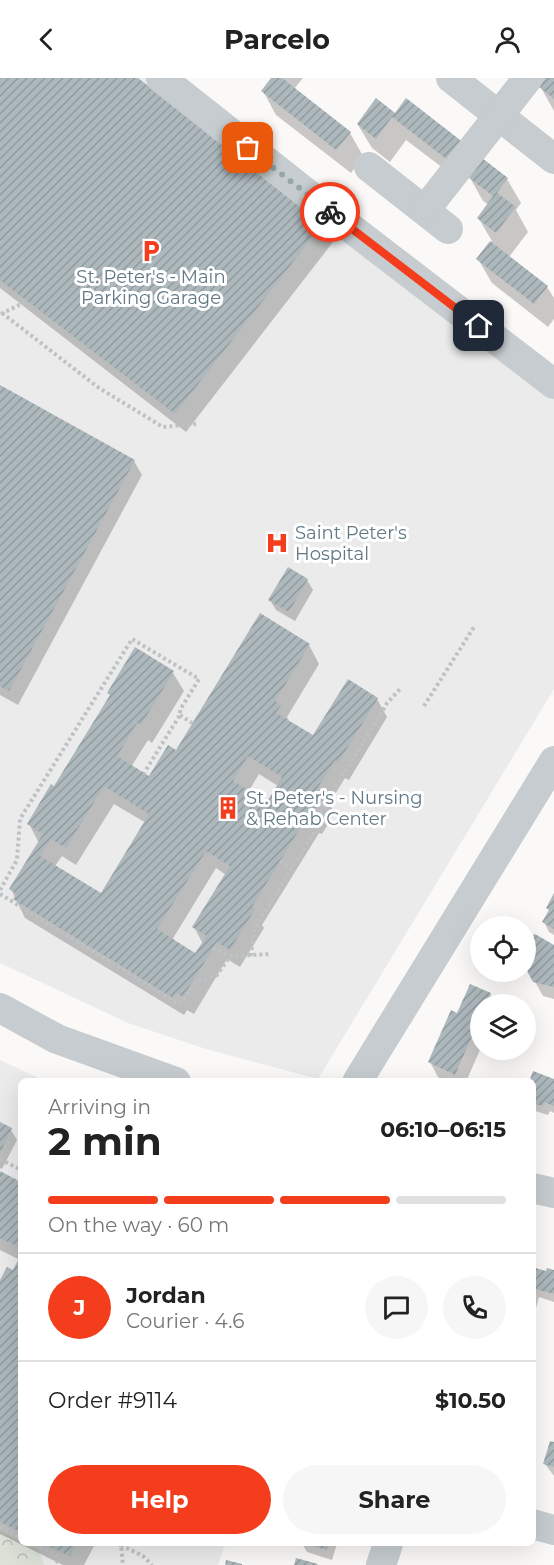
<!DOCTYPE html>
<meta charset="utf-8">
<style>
:root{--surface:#fff;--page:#f6f6f6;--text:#222;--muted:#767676;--line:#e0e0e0;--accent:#f43d1c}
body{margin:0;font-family:Montserrat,sans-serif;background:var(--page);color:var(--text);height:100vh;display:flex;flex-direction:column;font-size:22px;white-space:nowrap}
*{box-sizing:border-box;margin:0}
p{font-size:20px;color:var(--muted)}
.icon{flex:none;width:33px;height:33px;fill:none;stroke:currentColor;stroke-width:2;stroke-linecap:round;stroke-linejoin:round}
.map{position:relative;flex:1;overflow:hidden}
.sheet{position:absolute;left:18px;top:1000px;width:518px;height:468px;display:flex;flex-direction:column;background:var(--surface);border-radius:9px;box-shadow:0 6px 24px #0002}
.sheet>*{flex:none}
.tools{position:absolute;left:470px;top:838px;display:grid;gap:12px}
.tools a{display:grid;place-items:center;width:66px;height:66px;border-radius:50%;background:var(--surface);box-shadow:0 6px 24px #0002;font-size:30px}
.pin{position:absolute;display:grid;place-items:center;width:51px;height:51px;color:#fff;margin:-26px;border-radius:12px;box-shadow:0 3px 9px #0006}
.courier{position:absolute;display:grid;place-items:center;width:60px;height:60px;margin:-30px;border:4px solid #f43d1c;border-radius:50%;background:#fff;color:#222;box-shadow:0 2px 8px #0007}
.headline em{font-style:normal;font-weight:700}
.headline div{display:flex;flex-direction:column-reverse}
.headline{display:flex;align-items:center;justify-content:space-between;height:102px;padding:0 30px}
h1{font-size:39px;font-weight:700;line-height:45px}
.bar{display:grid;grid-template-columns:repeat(4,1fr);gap:9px 6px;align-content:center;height:72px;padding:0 30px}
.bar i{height:8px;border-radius:4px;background:var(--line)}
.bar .active{background:var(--accent)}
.bar p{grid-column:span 4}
.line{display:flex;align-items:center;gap:15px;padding:0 30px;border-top:2px solid var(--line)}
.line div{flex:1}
.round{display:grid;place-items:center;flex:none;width:63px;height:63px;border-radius:32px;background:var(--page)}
.button{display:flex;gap:12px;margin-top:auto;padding:12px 30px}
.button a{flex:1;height:69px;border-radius:36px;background:var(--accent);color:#fff;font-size:24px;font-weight:700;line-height:69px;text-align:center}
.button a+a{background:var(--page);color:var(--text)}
header{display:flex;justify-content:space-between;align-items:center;height:78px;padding:0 30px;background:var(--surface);font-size:27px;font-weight:700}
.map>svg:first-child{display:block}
.built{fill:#eaebea}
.park{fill:url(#park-crowns)}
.shadow{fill:#0003;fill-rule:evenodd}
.building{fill:url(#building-hatch);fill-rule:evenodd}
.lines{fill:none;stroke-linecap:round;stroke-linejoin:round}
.path{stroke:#bec2c4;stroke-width:4;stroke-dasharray:3 3;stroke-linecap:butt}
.minor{stroke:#c6cccf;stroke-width:30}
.done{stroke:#97a5ad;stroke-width:6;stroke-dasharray:0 10.8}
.route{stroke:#f43d1c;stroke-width:8}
.labels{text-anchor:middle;stroke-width:6;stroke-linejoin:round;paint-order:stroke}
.poi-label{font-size:18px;fill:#617885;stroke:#fff;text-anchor:start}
</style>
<header><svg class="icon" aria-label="back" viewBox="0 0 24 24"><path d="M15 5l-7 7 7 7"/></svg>Parcelo<svg class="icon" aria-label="person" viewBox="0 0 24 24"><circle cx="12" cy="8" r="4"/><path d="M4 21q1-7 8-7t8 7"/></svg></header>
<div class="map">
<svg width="554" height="1487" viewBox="0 0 554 1487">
<defs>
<pattern id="park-crowns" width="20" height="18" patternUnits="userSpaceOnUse" patternTransform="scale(1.5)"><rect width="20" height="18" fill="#dce2d8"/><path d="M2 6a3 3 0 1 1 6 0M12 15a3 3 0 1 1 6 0" fill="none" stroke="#b6bcb5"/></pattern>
<pattern id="building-hatch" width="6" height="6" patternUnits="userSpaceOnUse" patternTransform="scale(1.5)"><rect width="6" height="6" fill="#adb8bd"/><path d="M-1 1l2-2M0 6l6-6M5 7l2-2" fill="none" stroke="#909a9f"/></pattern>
</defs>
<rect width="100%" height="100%" fill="#faf9f7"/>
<g class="built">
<polygon points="0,0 150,0 554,320 554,611 318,1001 206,971 128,945 0,885"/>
<polygon points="0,982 45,1003 21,1004 21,1466 225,1466 218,1487 0,1487"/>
</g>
<polygon class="park" points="0,1453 21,1463 21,1466 25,1466 39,1472 44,1487 0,1487"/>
<g class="shadow">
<polygon points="0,0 136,0 323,145 333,164 186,354 0,210"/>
<polygon points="273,0 303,0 294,11 350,55 363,78 351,95 276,37 263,13"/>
<polygon points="512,0 554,0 554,33 540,8"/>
<polygon points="395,37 482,82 507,101 521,125 516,132 528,154 509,179 547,209 554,220 554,241 548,249 492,205 478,181 492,163 479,141 489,127 483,123 469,98 464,106 406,62 390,84 372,70 358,47"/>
<polygon points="0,309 134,383 142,397 18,627 0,617"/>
<polygon points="288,491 307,502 313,512 295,543 276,532 270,522"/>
<path d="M309 567 319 586 287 639 290 645 314 660 377 621 387 639 349 702 345 700 329 726 335 735 322 756 319 755 290 802 262 847 264 850 240 889 227 881 194 936 187 932 184 937 25 840 11 811 39 765 29 746 55 710 111 618 136 571 173 595 184 613 152 665 148 662 131 689 149 700 176 674ZM259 696 278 708 268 726 248 714ZM114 726 146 745 101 817 55 788 62 778 76 787ZM216 790 226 797 194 849 203 866 196 877 172 862Z"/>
<polygon points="554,818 554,857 549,854 544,844 550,833 548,830"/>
<polygon points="525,863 554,869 554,921 543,918 525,886"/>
<polygon points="490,916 496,927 480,927 480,972 466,1004 448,1004 438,999 430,984 457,937"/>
<polygon points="554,1002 554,1035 550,1033 548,1037 532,1032 532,1004"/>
<polygon points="0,1046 11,1052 17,1062 2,1091 0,1090"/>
<polygon points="0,1095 21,1105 21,1466 95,1466 84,1487 63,1487 0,1456 0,1205 14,1194 20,1182 0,1172"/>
<polygon points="532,1191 547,1195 554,1193 554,1224 539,1219 536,1230 532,1229"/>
<polygon points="554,1366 554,1398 545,1386"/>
<polygon points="302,1466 337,1466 332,1482 307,1474"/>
</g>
<g class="building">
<polygon points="0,0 138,0 324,144 175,336 0,202"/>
<polygon points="271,0 282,0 351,54 336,72 261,13"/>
<polygon points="546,0 554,0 554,21 539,9"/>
<polygon points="376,20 395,35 406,20 464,65 449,83 392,39 376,61 357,46"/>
<polygon points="482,80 508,100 497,115 516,129 496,155 477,140 493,118 468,99"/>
<polygon points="490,163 548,208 534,226 476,181"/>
<polygon points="0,307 135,382 9,613 0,608"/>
<polygon points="288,489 308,501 289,534 268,522"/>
<path d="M260 535 310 566 275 623 281 627 276 635 313 657 348 601 378 620 338 685 335 682 317 711 325 716 311 739 308 737 252 829 255 831 230 872 217 864 183 919 176 915 173 920 13 821 17 816 9 811 43 756 27 746 51 706 54 708 110 617 107 615 135 569 174 593 141 647 137 645 117 678 149 698 168 667 176 672ZM248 678 282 699 267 724 233 703ZM104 708 149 736 101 815 40 778 51 761 66 770ZM206 773 230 788 192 849 207 858 195 875 157 851Z"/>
<polygon points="554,815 554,851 542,844 549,832 546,830"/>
<polygon points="535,856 554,867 554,909 533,904 525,889 525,862"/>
<polygon points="470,906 491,915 486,927 480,927 480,940 455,997 428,984 451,932 457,935"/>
<polygon points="533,993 554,1001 554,1028 544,1024 542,1028 532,1025 532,1004 529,1004"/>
<polygon points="0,1044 12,1050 0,1075"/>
<polygon points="0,1093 21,1104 21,1170 0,1160"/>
<polygon points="21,1176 21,1454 0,1444 0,1202 7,1189 13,1192"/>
<polygon points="532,1189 546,1193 547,1190 554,1192 554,1216 532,1210"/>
<polygon points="550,1363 554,1364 554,1389 543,1386"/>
<polygon points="44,1466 76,1466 70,1478"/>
<polygon points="305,1466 329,1466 327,1472"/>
<polygon points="296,1480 318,1486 317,1487 294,1487"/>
<polygon points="226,1482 242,1486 242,1487 225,1487"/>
</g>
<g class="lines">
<g class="path">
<polyline points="2,235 99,310 163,349 196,346"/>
<polyline points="1,236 27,223"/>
<polyline points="424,628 474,549"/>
<polyline points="180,637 192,645"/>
<polyline points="280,783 292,790"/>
<polyline points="0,812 17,782 20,741 132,561 199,601 180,632 180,637 144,695"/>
<polyline points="0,816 177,925 182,924 196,904 217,897 230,878 271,876"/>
<polyline points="213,870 230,878"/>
<polyline points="251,878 254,851 317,750 320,735 387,625 400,611"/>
<polyline points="0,1081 21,1092"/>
<polyline points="0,1449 21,1459"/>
<polyline points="34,1466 56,1477 58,1487"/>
<polyline points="118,1466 121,1467 123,1487"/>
<polyline points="121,1467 143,1478 152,1487"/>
</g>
<g class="minor">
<polyline points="161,0 348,148 554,306"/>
<polyline points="451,0 554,81"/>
<polyline points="369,89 448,151"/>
<polyline points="425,132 528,0"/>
<polyline points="0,930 57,961 176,1004"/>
<polyline points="357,1004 554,683"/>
<polyline points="532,1110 554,1115"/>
<polyline points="532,1446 554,1452"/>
<polyline points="381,1487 388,1466"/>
</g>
</g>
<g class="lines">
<polyline class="done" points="248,70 330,134"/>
<polyline class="route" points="330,134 479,248"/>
</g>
<defs>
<g id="parking-bare" transform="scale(1.8)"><path d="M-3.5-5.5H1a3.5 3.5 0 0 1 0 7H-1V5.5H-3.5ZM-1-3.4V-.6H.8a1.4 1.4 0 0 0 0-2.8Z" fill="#f43d1c" stroke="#fff" stroke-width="2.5" paint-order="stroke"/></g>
<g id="hospital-bare" transform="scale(1.8)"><path d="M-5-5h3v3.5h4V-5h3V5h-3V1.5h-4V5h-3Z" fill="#f43d1c" stroke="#fff" stroke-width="2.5" paint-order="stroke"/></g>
<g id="building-bare" transform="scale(1.8)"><path d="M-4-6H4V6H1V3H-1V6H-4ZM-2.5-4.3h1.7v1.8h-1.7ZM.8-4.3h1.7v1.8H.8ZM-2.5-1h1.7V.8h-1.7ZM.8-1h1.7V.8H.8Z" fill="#f43d1c" stroke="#fff" stroke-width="2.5" paint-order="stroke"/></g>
</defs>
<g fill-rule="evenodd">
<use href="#parking-bare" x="151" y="173"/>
<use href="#hospital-bare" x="277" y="465"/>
<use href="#building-bare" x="228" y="730"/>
</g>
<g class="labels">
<g class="poi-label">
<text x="151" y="205" text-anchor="middle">St. Peter's - Main<tspan x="151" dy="21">Parking Garage</tspan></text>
<text x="295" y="461">Saint Peter's<tspan x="295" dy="21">Hospital</tspan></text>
<text x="246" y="726">St. Peter's - Nursing<tspan x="246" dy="21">&amp; Rehab Center</tspan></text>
</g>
</g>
</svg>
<div class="tools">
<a><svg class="icon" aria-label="locate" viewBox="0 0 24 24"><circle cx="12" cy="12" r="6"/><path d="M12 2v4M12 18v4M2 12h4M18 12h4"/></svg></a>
<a><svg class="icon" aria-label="layers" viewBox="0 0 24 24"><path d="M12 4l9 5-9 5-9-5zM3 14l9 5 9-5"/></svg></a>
</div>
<div class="pin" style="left:248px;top:70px;background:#ea580c"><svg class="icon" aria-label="bag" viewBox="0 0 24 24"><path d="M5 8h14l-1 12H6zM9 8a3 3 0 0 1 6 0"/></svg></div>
<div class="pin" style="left:479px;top:248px;background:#1f2937"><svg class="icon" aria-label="home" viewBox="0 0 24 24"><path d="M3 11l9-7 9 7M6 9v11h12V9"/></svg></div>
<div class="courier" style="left:330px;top:134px"><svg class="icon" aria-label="bike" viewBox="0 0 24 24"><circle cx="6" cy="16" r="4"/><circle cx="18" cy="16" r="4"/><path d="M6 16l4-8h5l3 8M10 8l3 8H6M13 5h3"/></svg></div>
<section class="sheet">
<div class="headline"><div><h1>2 min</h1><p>Arriving in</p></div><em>06:10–06:15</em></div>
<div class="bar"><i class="active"></i><i class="active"></i><i class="active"></i><i></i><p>On the way · 60 m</p></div>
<div class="line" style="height:108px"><b class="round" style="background:var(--accent);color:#fff">J</b><div><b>Jordan</b><p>Courier · 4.6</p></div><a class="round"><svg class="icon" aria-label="chat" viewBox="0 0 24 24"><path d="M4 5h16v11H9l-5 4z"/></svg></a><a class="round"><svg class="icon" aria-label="phone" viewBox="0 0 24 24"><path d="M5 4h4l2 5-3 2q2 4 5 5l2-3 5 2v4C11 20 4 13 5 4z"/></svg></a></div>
<div class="line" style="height:78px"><div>Order #9114</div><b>$10.50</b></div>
<div class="button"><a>Help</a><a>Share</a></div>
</section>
</div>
